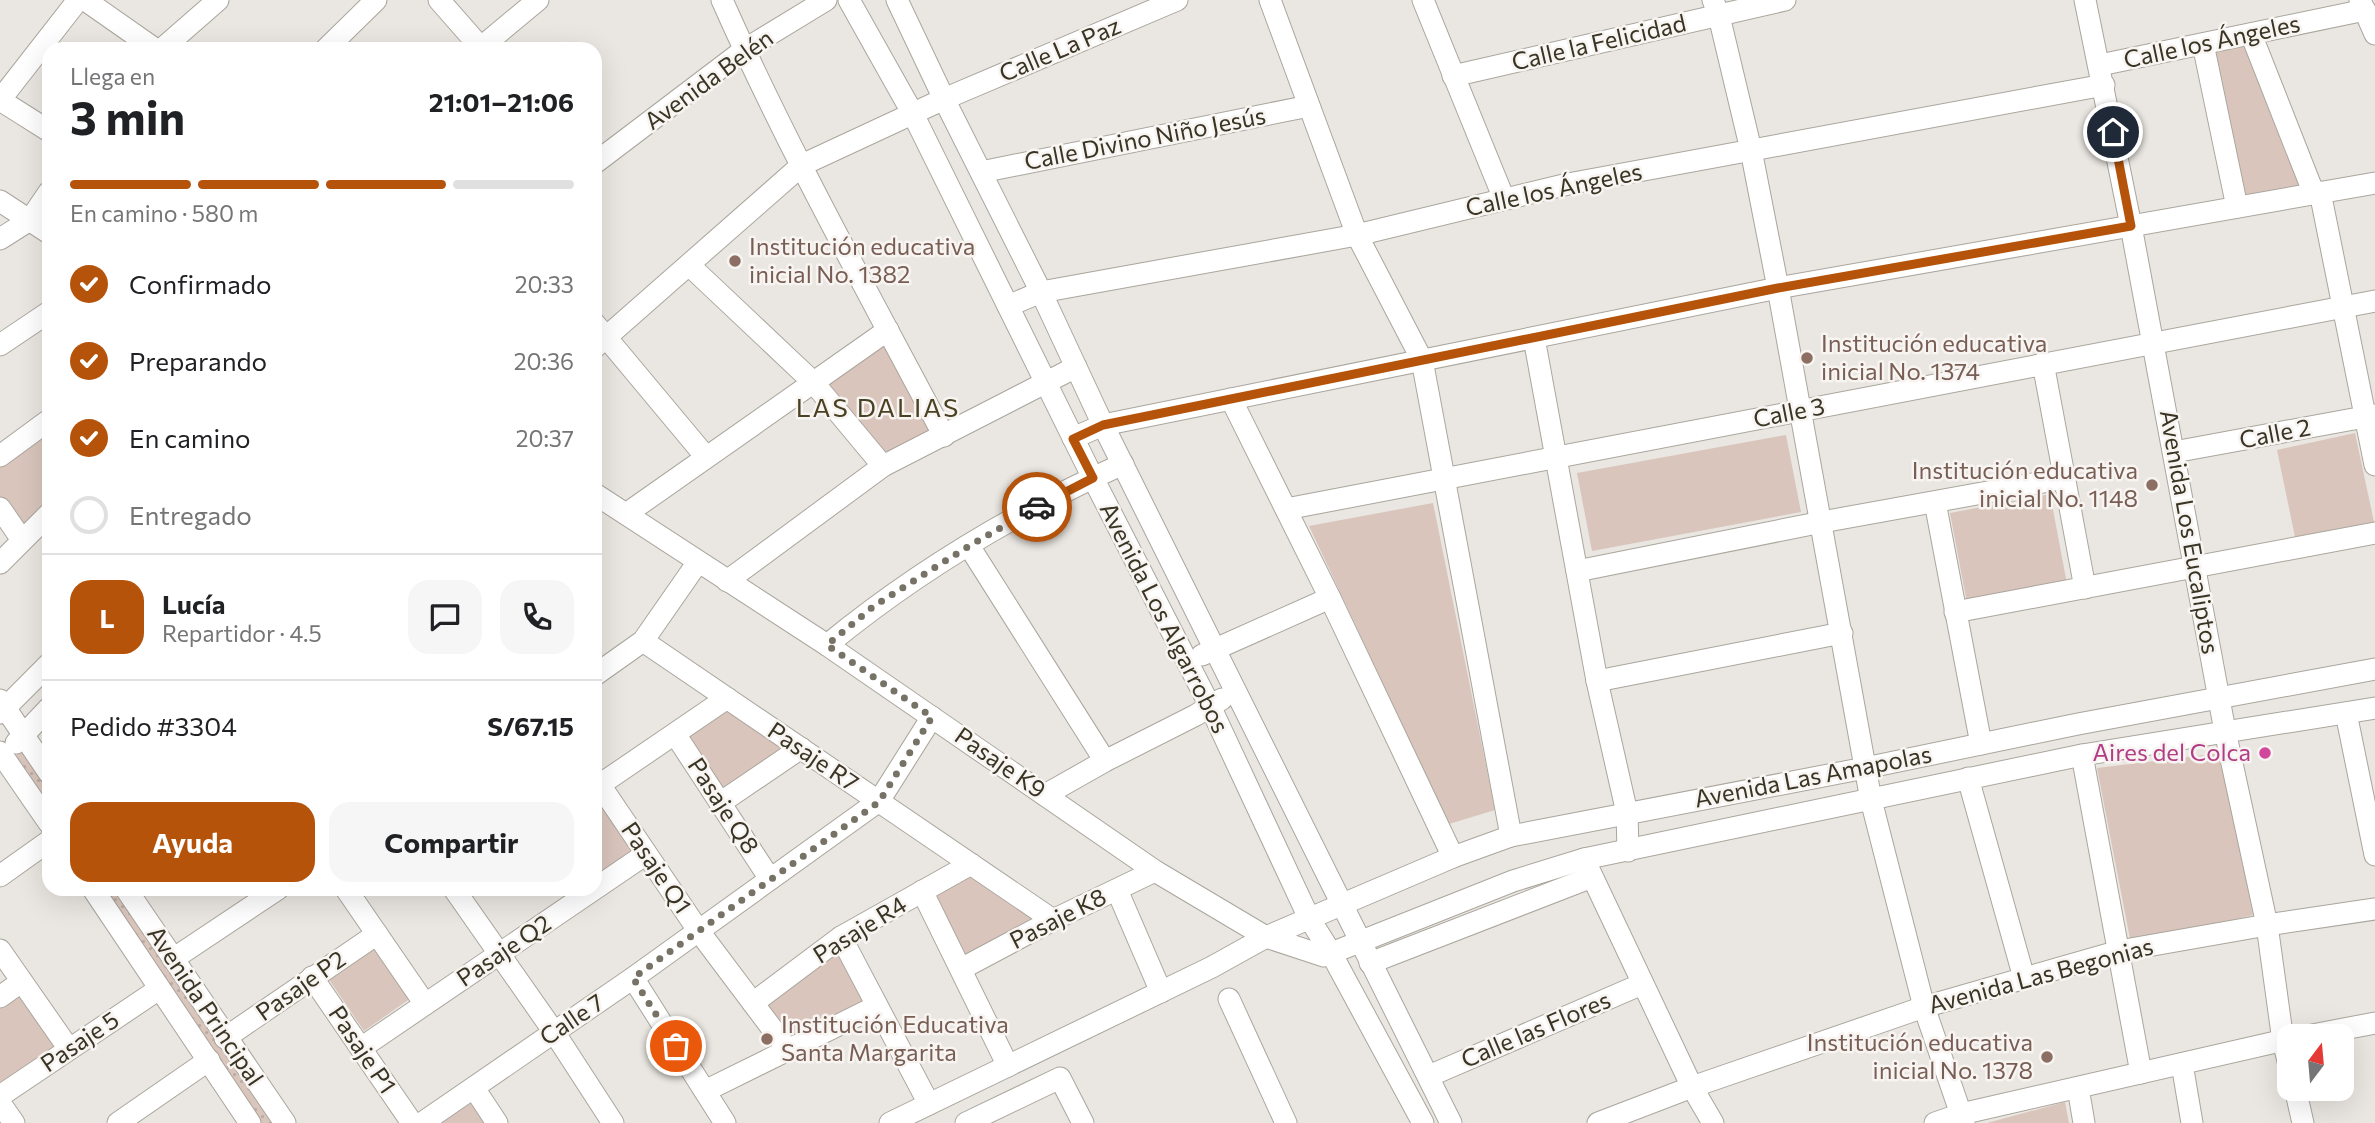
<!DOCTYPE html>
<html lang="es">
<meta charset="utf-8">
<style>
:root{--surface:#fff;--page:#f6f6f6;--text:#202124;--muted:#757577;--line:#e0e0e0;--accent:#b45309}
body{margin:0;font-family:Commissioner,sans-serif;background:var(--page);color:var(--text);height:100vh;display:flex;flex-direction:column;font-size:26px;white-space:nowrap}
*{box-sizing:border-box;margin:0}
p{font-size:23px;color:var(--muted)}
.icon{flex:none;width:38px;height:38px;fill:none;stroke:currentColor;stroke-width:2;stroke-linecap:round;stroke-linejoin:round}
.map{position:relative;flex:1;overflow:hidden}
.drawer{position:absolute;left:42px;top:42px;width:560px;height:854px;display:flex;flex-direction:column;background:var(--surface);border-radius:21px;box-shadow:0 7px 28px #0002}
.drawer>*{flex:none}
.needle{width:46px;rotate:16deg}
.buttons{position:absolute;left:2277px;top:1024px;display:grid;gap:14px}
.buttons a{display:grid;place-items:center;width:77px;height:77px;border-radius:14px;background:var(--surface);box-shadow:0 7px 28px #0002;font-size:35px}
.pin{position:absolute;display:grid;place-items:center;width:60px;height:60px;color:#fff;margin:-30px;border:4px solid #fff;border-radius:50%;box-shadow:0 2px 7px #0007}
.courier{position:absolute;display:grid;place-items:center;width:70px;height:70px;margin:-35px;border:5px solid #b45309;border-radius:50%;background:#fff;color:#222;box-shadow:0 2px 9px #0007}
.head em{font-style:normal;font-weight:700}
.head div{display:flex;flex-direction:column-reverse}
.head{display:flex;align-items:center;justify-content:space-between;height:119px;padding:0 28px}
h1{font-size:46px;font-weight:700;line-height:52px}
.bar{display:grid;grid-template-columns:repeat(4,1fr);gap:10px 7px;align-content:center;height:84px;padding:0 28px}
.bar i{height:9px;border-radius:5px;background:var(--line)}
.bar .current{background:var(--accent)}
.bar p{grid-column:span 4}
.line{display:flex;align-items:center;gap:18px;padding:0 28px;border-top:2px solid var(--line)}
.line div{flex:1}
.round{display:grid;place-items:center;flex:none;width:74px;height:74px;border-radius:21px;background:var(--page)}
ol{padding:0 28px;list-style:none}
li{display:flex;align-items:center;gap:21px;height:77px}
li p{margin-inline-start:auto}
li .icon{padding:7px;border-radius:50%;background:var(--accent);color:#fff;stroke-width:4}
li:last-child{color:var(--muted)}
li i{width:38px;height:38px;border:4px solid var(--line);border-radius:50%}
.primary-button{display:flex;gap:14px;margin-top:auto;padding:14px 28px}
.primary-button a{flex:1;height:80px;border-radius:21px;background:var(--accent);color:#fff;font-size:28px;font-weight:700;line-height:80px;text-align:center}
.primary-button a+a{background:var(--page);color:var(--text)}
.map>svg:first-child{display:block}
.grass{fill:url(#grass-dots)}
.park{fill:#d9c5bc}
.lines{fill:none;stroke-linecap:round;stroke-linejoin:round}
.minor-casing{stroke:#aaa69d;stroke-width:23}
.minor{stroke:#fff;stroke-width:21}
.done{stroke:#777266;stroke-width:7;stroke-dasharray:0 12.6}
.route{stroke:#b45309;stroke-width:9}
.education-dot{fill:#8d6e63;stroke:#f7f4f1;stroke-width:2.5}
.hotel-dot{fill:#d1479c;stroke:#f7f4f1;stroke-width:2.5}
.labels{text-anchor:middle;stroke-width:5;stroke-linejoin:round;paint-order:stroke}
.street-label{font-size:24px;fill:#393423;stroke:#f7f4f1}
.education-label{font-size:24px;fill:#785e54;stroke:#f7f4f1;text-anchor:start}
.hotel-label{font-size:24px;fill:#b23c85;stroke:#f7f4f1;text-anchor:end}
.neighbourhood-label{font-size:26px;letter-spacing:2px;fill:#494121;stroke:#f7f4f1}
</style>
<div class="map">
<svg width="2375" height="1123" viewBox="0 0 2375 1123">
<defs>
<pattern id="grass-dots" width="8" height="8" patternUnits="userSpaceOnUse" patternTransform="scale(1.75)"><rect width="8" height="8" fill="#d9c5bc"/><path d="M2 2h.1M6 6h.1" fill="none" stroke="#bbaaa1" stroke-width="1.8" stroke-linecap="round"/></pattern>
</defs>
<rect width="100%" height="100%" fill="#eae6e1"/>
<g class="grass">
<polygon points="21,750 27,752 49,785 49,813 14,758"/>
<polygon points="99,889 119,889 277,1123 257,1123"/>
</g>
<g class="park">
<polygon points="2249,42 2306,190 2236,201 2210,48"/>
<polygon points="885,343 934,432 883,458 825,386"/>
<polygon points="49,425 49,509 22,536 0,503 0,459"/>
<polygon points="2355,433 2374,522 2295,537 2277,450"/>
<polygon points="1786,435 1801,512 1592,551 1577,473"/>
<polygon points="2050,494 2067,584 1967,603 1950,513"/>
<polygon points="1433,503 1495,810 1449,824 1309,526"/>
<polygon points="726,705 786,745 723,793 686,737"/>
<polygon points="2221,753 2253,915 2131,944 2097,768"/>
<polygon points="595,794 635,852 595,879"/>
<polygon points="973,871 1034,920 965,958 932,890"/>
<polygon points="374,945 411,998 364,1031 328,978"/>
<polygon points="840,951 869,1005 791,1044 763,1006"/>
<polygon points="20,990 59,1045 0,1084 0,1004"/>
<polygon points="473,1102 487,1123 442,1123"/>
<polygon points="2065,1102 2069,1123 1987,1123"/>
</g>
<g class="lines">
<g class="minor-casing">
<g id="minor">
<polyline points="85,0 155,49"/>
<polyline points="439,0 482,49"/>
<path d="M722 0C788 149 868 292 944 436"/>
<polyline points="849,0 913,114 1093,478 1210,706 1309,918 1331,953 1423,1123"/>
<polyline points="897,0 944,99 1041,292 1103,425 1451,1123"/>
<polyline points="1270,0 1357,235 1422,360 1511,836"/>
<polyline points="1423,0 1504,199"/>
<polyline points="1713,0 1719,16 1751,150 1778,288 1871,800 1924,1007 1964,1123"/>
<polyline points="2085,0 2131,226 2225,731 2267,925 2283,1041 2289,1065"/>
<polyline points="2360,0 2375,34"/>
<polyline points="2251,34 2314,194"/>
<polyline points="2203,44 2237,207"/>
<polyline points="162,49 218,0"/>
<polyline points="326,49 376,0"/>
<polyline points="479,49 538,0"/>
<polyline points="2100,65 2365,10"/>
<polyline points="1453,76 1785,0"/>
<polyline points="0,100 78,0"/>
<polyline points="0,100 49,131"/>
<polyline points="595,163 744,50 826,0"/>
<polyline points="981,172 1309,106"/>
<polyline points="2320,192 2375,465"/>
<polyline points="0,201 49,233"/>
<polyline points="0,239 30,220 49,192"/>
<polyline points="689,265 813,382 883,466"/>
<polyline points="1008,306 1041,292 1357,235 1568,184 2104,85"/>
<polyline points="595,324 706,457"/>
<polyline points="1534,338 1597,681 1627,813 1628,851"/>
<polyline points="0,345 49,312"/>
<polyline points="595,347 802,165 944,99 1177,0"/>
<polyline points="2043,363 2085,588"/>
<polyline points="1231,399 1330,598 1453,857"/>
<polyline points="1073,438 1103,425 1778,288 2375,183"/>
<polyline points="2174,452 2375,415"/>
<polyline points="0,456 49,420"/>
<polyline points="595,494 827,645 1155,871 1266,937 1324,956 1513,881 1584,859 2082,755 2375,708"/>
<polyline points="1935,502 1981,744"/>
<polyline points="0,508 22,540"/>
<polyline points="1286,509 2375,301"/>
<polyline points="626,514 888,330"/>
<polyline points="969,546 1105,761"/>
<polyline points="0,563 49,514"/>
<polyline points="1577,571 1822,522 2065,478"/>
<polyline points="727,581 883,466 1076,367"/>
<polyline points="1955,612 2375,533"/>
<polyline points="643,641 1053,920"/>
<path d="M827 645C916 572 1018 511 1123 464"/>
<polyline points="1202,655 1330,598"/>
<polyline points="595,675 643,641 698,562"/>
<polyline points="1597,681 1842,633"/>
<polyline points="0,700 49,773"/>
<polyline points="0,713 49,664"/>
<polyline points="2346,713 2375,855"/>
<polyline points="675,734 770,879"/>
<polyline points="16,743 49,708"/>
<polyline points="0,752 49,823"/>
<polyline points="2082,755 2141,1073"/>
<polyline points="1968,778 2024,978"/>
<polyline points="600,785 698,930 789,1051"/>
<polyline points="595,788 727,698"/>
<polyline points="1045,795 1105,761 1196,715 1222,699"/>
<polyline points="720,803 801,748"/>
<polyline points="1584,859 1692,1087 1713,1123"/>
<polyline points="0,876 49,841"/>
<polyline points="93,889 250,1123"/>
<polyline points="126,889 285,1123"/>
<polyline points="346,889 425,1004"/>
<polyline points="454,889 554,1032 613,1123"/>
<polyline points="1117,890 1161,992"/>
<polyline points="922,891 1008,1066"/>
<polyline points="841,937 929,1104"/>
<polyline points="0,950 69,1049"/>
<polyline points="173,959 278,889"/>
<polyline points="1370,963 1592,877"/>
<polyline points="961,969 1053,920 1155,871"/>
<polyline points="312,977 412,1123"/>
<polyline points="633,978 725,1123"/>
<polyline points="0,997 21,982"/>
<polyline points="1229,999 1286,1123"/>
<polyline points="753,1003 841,937 971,864"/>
<polyline points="2307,1036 2375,1023"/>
<polyline points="225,1038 377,934"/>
<polyline points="361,1048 646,854"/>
<polyline points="2182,1064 2192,1123"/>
<polyline points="1429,1076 1642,984"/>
<polyline points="474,1088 497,1123"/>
<polyline points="2078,1088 2084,1123"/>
<polyline points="2295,1088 2303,1123"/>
<polyline points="705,1091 877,1006"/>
<polyline points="0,1096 159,989"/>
<polyline points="0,1103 14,1123"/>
<polyline points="118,1123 209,1060"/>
<polyline points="422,1123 633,978 879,801 932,717"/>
<polyline points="890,1123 1212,967 1266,937 1453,857 1511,836 1865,768 2078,724 2375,669"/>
<polyline points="966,1123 1060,1078 1083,1123"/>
<polyline points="1598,1123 1692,1087 1924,1007 2119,951 2267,925 2375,909"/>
<polyline points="1935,1123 1961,1114 2289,1039"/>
</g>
</g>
<use href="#minor" class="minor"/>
</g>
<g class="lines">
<polyline class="done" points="676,1046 633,978 879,802 932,717 827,645 874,606 969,546 1037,507"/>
<polyline class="route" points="1037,507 1093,478 1073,439 1103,425 1778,288 2131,226 2113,132"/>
</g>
<g class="education-dot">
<circle cx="735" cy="261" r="7"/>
<circle cx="1807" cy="358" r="7"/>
<circle cx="2152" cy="485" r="7"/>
<circle cx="767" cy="1039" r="7"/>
<circle cx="2047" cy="1057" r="7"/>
</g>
<circle class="hotel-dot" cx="2265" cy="753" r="7"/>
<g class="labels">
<g class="street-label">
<text transform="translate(2212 42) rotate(-12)" y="8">Calle los Ángeles</text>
<text transform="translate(1599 43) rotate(-13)" y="8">Calle la Felicidad</text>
<text transform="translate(1060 50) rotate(-23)" y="8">Calle La Paz</text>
<text transform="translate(709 80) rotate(-36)" y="8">Avenida Belén</text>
<text transform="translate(1145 139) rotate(-11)" y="8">Calle Divino Niño Jesús</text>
<text transform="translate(1554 190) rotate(-12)" y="8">Calle los Ángeles</text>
<text transform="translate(1789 413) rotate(-11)" y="8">Calle 3</text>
<text transform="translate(2275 434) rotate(-11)" y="8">Calle 2</text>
<text transform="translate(2189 532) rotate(80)" y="8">Avenida Los Eucaliptos</text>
<text transform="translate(1164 618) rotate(63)" y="8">Avenida Los Algarrobos</text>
<text transform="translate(813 757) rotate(34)" y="8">Pasaje R7</text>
<text transform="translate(1000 763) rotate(35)" y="8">Pasaje K9</text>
<text transform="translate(1813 777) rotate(-11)" y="8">Avenida Las Amapolas</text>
<text transform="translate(723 806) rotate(57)" y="8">Pasaje Q8</text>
<text transform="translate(656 868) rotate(56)" y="8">Pasaje Q1</text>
<text transform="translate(1058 919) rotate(-27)" y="8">Pasaje K8</text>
<text transform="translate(860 930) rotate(-32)" y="8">Pasaje R4</text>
<text transform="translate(504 951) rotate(-34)" y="8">Pasaje Q2</text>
<text transform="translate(2041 976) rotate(-15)" y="8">Avenida Las Begonias</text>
<text transform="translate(301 986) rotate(-35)" y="8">Pasaje P2</text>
<text transform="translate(205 1006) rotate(56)" y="8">Avenida Principal</text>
<text transform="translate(572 1020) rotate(-34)" y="8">Calle 7</text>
<text transform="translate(1536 1030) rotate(-23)" y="8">Calle las Flores</text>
<text transform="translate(80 1042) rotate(-34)" y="8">Pasaje 5</text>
<text transform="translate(362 1050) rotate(56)" y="8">Pasaje P1</text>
</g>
<g class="education-label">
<text x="749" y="255">Institución educativa<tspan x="749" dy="28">inicial No. 1382</tspan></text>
<text x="1821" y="352">Institución educativa<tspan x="1821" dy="28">inicial No. 1374</tspan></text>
<text x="2138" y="479" text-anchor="end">Institución educativa<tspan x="2138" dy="28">inicial No. 1148</tspan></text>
<text x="781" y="1033">Institución Educativa<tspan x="781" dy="28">Santa Margarita</tspan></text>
<text x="2033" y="1051" text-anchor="end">Institución educativa<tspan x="2033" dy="28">inicial No. 1378</tspan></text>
</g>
<g class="hotel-label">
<text x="2251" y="761">Aires del Colca</text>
</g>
<g class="neighbourhood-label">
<text x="878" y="417">LAS DALIAS</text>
</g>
</g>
</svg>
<div class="buttons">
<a><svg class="needle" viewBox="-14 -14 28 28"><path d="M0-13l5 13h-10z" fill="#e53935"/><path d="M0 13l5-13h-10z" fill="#757577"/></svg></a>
</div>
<div class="pin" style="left:676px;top:1046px;background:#ea580c"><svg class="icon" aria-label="bag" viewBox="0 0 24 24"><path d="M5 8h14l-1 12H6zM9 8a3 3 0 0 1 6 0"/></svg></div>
<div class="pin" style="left:2113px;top:132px;background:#1f2937"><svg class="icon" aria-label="home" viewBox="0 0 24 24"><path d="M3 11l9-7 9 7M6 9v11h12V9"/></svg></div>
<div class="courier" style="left:1037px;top:507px"><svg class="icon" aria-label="car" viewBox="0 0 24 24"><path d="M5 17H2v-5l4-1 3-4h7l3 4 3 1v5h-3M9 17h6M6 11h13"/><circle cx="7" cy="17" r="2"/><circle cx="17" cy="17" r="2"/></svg></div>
<section class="drawer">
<div class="head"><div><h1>3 min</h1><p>Llega en</p></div><em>21:01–21:06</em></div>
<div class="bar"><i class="current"></i><i class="current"></i><i class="current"></i><i></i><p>En camino · 580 m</p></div>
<ol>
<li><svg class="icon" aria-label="check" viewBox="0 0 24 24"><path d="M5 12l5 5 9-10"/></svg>Confirmado<p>20:33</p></li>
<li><svg class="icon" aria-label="check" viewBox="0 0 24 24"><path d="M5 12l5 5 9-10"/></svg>Preparando<p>20:36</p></li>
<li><svg class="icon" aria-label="check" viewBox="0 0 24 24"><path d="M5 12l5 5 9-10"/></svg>En camino<p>20:37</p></li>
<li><i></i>Entregado</li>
</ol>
<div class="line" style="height:126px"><b class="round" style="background:var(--accent);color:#fff">L</b><div><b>Lucía</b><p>Repartidor · 4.5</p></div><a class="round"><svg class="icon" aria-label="chat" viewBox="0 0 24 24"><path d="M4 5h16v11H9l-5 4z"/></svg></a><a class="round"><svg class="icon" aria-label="phone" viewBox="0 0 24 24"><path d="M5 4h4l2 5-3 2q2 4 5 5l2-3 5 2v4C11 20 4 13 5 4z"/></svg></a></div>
<div class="line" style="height:91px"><div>Pedido #3304</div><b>S/67.15</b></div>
<div class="primary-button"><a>Ayuda</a><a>Compartir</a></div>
</section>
</div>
